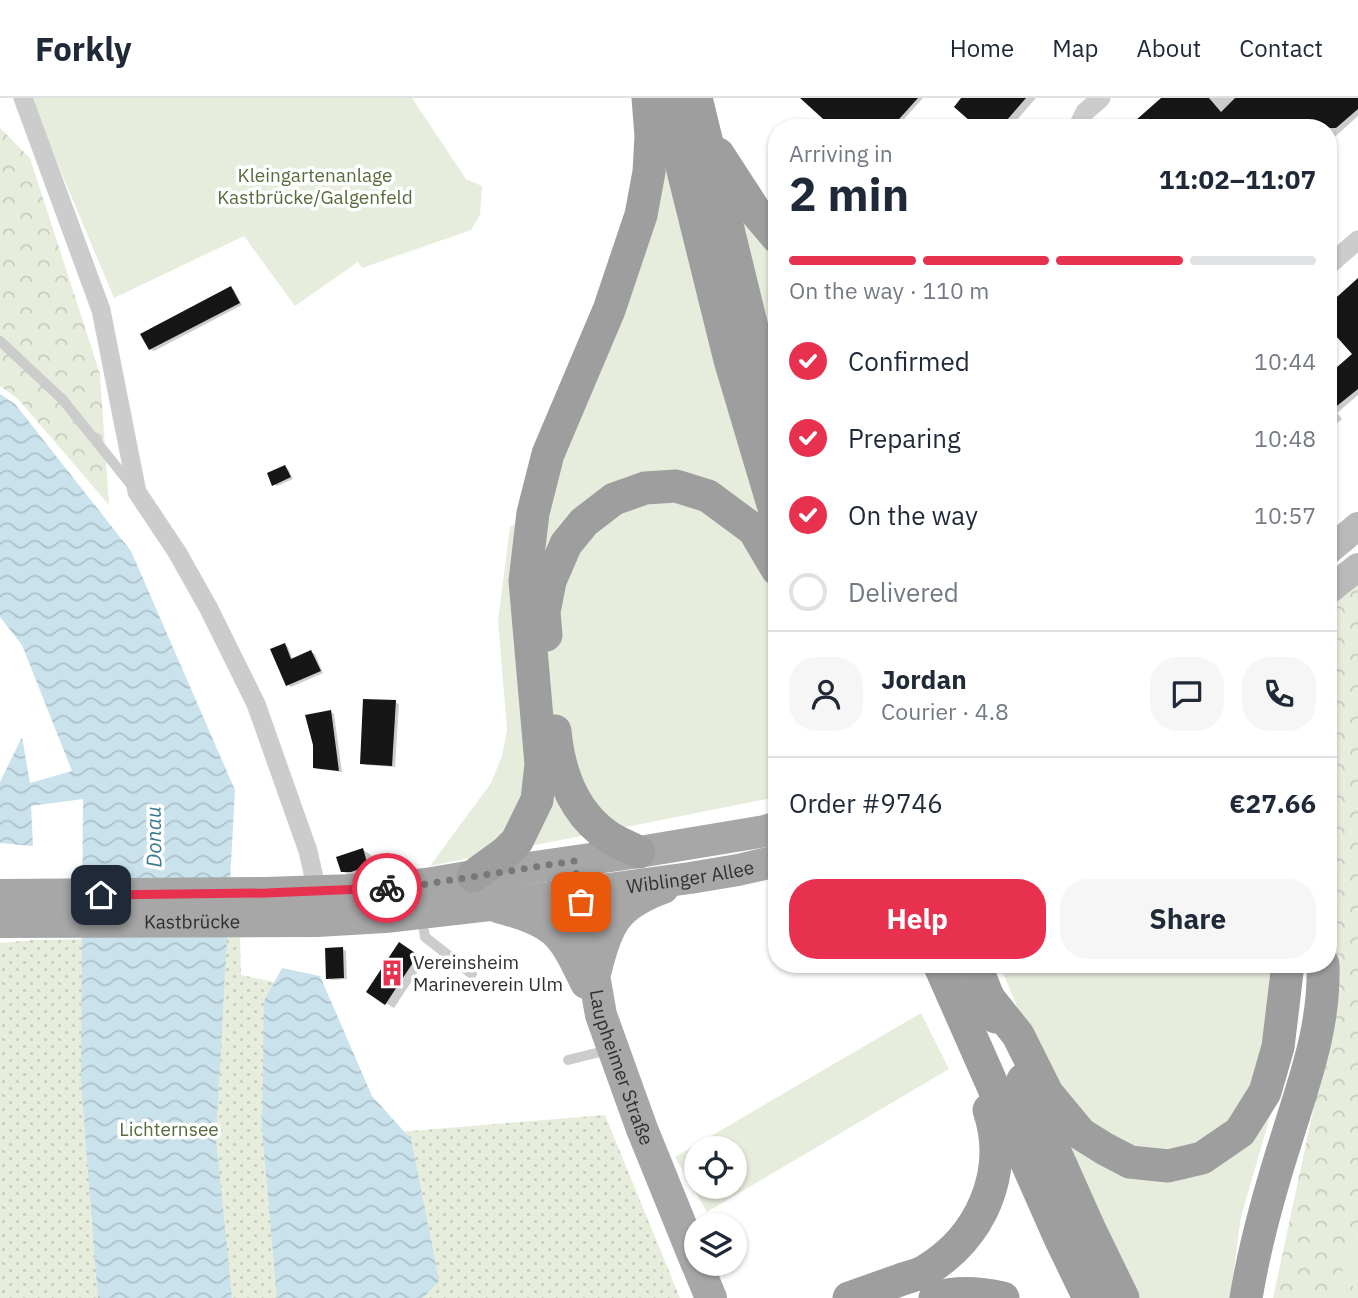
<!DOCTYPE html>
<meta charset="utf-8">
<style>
:root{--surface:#fff;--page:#f6f6f7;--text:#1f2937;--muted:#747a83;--line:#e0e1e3;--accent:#e7314f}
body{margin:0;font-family:"IBM Plex Sans",sans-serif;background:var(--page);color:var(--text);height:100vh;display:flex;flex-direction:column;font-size:26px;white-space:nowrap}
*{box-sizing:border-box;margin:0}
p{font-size:23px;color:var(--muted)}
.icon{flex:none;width:38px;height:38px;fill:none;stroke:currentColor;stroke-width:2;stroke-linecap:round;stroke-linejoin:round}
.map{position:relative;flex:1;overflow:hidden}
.side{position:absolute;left:768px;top:21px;width:569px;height:854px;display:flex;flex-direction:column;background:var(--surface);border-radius:28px;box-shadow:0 2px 5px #0004}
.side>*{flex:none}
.controls{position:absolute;left:684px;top:1038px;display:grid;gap:14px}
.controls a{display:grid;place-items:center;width:63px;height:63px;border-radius:50%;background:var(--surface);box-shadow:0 2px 5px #0004;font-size:35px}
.pin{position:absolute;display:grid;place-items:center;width:60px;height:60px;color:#fff;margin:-30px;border-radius:14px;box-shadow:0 4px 10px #0006}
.courier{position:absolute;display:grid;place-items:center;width:70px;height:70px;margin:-35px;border:5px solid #e7314f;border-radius:50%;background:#fff;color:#222;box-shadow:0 2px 9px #0007}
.overview em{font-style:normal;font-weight:800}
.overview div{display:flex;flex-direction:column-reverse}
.overview{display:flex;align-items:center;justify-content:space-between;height:119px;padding:0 21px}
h1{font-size:46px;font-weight:800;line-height:52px}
.bar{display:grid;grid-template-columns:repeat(4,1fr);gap:10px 7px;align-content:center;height:84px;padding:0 21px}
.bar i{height:9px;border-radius:5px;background:var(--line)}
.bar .active{background:var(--accent)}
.bar p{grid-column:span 4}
.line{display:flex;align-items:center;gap:18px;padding:0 21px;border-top:2px solid var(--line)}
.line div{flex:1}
.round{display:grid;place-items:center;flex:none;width:74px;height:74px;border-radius:28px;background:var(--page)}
ol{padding:0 21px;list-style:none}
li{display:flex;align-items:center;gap:21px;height:77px}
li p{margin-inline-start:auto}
li .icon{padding:7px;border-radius:50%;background:var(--accent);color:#fff;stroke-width:4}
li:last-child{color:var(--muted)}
li i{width:38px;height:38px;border:4px solid var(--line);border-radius:50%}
.cta{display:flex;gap:14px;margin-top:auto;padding:14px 21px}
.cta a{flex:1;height:80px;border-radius:28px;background:var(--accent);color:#fff;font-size:28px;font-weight:800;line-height:80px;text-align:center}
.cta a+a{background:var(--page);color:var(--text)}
header{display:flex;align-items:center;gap:42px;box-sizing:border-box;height:98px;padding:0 35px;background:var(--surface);border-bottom:2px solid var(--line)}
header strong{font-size:33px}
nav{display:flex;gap:38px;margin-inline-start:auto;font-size:24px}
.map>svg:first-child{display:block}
.green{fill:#e7eddd;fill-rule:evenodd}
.forest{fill:url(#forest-crowns)}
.park{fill:url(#park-dots)}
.water{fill:url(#water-waves)}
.shadow{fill:#0003}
.building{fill:#161616}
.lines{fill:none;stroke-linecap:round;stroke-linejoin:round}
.service{stroke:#ccc;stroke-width:10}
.minor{stroke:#ccc;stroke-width:19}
.secondary{stroke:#b9b9b9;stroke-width:28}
.primary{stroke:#a7a7a7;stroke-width:32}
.trunk{stroke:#9e9e9e;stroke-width:33}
.done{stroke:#787878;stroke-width:7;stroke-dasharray:0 12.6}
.route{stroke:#e7314f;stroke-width:9}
.labels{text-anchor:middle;stroke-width:7;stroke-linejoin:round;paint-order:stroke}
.park-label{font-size:19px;fill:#576c3c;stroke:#fff}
.street-label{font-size:19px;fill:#2f2f2f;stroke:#fff}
.poi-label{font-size:19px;fill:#2f2f2f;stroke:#fff;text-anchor:start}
.water-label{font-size:21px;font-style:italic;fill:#3c7993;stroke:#fff}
</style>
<header>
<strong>Forkly</strong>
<nav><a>Home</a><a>Map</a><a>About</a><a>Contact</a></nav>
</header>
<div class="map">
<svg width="1358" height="1200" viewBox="0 0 1358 1200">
<defs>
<pattern id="forest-crowns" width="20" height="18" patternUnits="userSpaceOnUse" patternTransform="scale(1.75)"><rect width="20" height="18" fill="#e7eddd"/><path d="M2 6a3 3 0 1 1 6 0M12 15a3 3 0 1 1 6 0" fill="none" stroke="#c6ccbe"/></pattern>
<pattern id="park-dots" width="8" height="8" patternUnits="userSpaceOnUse" patternTransform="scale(1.75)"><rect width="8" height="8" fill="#e7eddd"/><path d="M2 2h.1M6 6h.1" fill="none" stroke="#c6ccbe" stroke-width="1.8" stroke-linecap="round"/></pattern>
<pattern id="water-waves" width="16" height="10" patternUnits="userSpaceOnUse" patternTransform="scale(1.75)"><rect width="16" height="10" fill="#c9e2ec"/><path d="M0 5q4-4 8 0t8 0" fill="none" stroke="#adc2cb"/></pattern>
</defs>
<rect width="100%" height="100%" fill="#fff"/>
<g class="green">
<polygon points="30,0 412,0 466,81 482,88 480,117 471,132 362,170 358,164 295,208 244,138 114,200"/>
<polygon points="657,63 755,133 777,155 777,699 430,768 491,685 502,658 507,632 498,523 510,429 547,404"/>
<polygon points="999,866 1297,866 1291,946 1241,1119 1230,1200 1140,1200 1069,1054 1046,977"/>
<path d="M921 915 949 971 707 1114 675 1059ZM696 1050H735V1088H696Z"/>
<polygon points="1358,1135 1358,1190 1339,1182"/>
</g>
<g class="forest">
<polygon points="0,30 30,60 100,276 109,407 18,301 0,288"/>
<polygon points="1358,484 1358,1135 1339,1182 1358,1190 1358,1200 1273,1200 1319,985 1334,812 1328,793 1328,510"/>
</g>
<polygon class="park" points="240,839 241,877 326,895 387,1035 605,1017 680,1200 0,1200 0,845 32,842"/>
<g class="water">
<polygon points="0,296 15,306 131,453 235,692 216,1040 232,1200 98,1200 81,983 83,701 31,708 33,748 0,745 0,684 22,639 30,685 72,673 22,547 0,519"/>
<polygon points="282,870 320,878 372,998 411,1041 439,1183 423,1200 277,1200 262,1031 264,903"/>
</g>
<g class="shadow">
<polygon points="803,0 923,0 896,30 836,30"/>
<polygon points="963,0 1036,0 1010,30 981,30"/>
<polygon points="1164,0 1358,0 1358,18 1328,45 1328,30 1130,30"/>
<polygon points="1358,183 1358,297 1337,315 1342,321 1328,333 1328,270 1333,275 1355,256"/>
<polygon points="231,190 234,192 242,207 154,253 150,251"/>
<polygon points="285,369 288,371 293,381 277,388 274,386"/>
<polygon points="284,547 288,549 293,562 311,554 315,556 323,575 291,589 288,587"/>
<polygon points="395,604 399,606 395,669 365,667 362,665"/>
<polygon points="331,614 334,616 342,674 318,671 314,669"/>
<polygon points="363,752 371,757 376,772 360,777 351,778 342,773"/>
<polygon points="342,851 346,853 347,881 331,882 328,880"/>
<polygon points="408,851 425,863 394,910 386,905"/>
</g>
<g class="building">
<polygon points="800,0 918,0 891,30 833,30"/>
<polygon points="961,0 1026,0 1000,30 978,30 954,9"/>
<polygon points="1161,0 1209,0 1221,14 1235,0 1358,0 1358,11 1336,30 1127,30"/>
<polygon points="1358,180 1358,291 1328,315 1328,277 1352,256 1328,229 1328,207"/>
<polygon points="231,188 240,205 149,252 140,236"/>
<polygon points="285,367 291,379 272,388 267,375"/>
<polygon points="285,545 291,561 311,552 321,573 286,588 270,551"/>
<polygon points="363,601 396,602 392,668 360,666"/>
<polygon points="331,612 339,673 313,670 313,647 305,617"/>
<polygon points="363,750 368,768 351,774 341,774 336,759"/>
<polygon points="399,844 418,857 385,907 366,894"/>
<polygon points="343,849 344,880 326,881 325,850"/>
</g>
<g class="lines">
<g class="service">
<polyline points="0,243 63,302 132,388"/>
<polyline points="424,833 425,839 472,876"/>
<polyline points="568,962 608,952"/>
</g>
<g class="minor">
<polyline points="23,0 101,212 137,394 177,454 209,511 256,606 308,753 315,784 316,801"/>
<polyline points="1077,30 1085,14 1101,0"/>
<polyline points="1328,168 1358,142"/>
</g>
<g class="secondary">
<polyline points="1328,453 1358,428"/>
<polyline points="1328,493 1358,469"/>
</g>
<g class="primary">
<path id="s1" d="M576 775 601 917 642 1031 696 1164"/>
<polyline points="0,797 266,795 382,791 426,786 473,778 639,754 765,733 777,729"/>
<path d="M498 809C555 825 561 832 586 885"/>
<path id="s2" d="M0 824 317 823 385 819 490 807 690 780 738 772 777 763"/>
<path d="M596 872C607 826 616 807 663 790"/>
<polyline points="697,1166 711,1200"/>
</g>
<g class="trunk">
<polyline points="665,0 730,262 777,420"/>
<polyline points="696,0 758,254 777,318"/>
<polyline points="718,56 755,113 777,139"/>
<polyline points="546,537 544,514 550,483 566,446 584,424 614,401 645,390 676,388 708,398 754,432 777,471"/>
<path d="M555 633C559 674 573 715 609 739 618 745 629 749 639 754"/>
<polyline points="473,778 506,754 517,743 537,702 541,666 525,483 533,415 548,356 609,212 641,117 649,74 651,38 648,0"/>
<polyline points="939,866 1060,1140 1089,1200"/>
<polyline points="975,866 996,919"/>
<polyline points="987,898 1018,937 1047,995 1081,1036 1105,1051 1130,1064 1168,1068 1202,1060 1240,1034 1265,994 1278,949 1288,866"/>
<polyline points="1023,982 1089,1130 1123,1200"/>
<path d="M849 1200C866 1194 883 1188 900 1182 908 1179 918 1177 925 1173 981 1140 1010 1074 989 1012"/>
<path d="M935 1200C957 1193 981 1195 1003 1200"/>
<path d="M1246 1200C1255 1145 1270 1092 1287 1039 1305 981 1325 928 1323 866"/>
</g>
</g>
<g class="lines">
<polyline class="done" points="387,790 426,786 574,763 581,804"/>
<polyline class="route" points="101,797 266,795 387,790"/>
</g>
<defs>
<g id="building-bare" transform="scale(2.1)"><path d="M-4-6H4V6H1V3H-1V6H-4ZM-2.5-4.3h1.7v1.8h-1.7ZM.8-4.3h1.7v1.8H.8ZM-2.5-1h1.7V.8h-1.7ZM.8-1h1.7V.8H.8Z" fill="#e7314f" stroke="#fff" stroke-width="2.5" paint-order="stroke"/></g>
</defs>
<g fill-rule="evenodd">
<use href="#building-bare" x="392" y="875"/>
</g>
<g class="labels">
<g class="park-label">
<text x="315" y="84">Kleingartenanlage<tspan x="315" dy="22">Kastbrücke/Galgenfeld</tspan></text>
<text x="169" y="1038">Lichternsee</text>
</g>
<g class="street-label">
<text dy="7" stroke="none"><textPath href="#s2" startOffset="693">Wiblinger Allee</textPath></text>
<text dy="7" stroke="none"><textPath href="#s2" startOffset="192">Kastbrücke</textPath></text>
<text dy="7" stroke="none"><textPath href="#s1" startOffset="200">Laupheimer Straße</textPath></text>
</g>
<g class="poi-label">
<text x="413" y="871">Vereinsheim<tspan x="413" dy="22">Marineverein Ulm</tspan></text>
</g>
<g class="water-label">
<text transform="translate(154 739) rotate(-91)" y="7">Donau</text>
</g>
</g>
</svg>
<div class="controls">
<a><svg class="icon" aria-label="locate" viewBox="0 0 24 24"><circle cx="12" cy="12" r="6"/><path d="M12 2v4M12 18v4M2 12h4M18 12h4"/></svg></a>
<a><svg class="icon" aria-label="layers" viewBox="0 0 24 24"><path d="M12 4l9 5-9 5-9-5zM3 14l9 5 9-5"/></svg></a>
</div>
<div class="pin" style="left:581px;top:804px;background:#ea580c"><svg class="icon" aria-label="bag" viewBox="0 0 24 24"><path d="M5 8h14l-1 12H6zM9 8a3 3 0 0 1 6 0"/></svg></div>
<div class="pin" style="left:101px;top:797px;background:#1f2937"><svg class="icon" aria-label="home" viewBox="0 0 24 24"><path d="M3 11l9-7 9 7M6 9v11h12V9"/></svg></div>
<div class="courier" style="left:387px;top:790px"><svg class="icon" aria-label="bike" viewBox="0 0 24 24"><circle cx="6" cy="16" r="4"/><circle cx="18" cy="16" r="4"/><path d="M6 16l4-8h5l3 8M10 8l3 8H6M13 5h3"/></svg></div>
<section class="side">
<div class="overview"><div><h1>2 min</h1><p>Arriving in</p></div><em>11:02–11:07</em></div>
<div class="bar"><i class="active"></i><i class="active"></i><i class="active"></i><i></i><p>On the way · 110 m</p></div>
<ol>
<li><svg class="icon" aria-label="check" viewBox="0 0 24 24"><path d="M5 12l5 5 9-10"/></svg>Confirmed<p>10:44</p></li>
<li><svg class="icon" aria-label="check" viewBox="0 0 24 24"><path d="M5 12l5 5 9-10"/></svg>Preparing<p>10:48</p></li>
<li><svg class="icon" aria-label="check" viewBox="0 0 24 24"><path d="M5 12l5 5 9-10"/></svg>On the way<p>10:57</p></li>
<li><i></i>Delivered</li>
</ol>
<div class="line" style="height:126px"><a class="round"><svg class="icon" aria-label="person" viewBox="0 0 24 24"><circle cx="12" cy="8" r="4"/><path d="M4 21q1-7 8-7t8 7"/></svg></a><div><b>Jordan</b><p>Courier · 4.8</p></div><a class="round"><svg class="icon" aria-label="chat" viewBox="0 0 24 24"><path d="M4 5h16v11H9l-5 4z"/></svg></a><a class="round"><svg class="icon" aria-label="phone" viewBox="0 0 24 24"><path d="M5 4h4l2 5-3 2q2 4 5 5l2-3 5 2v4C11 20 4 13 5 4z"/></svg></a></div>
<div class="line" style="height:91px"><div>Order #9746</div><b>€27.66</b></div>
<div class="cta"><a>Help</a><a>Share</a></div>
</section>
</div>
